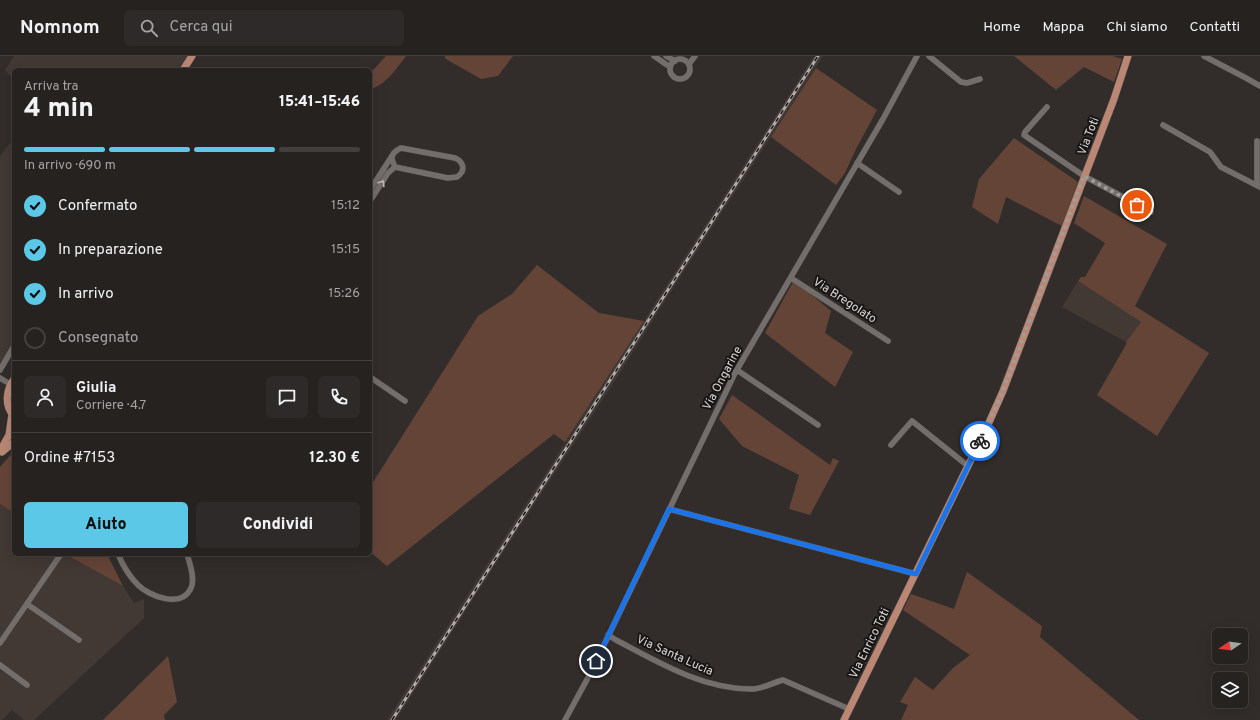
<!DOCTYPE html>
<html lang="it">
<meta charset="utf-8">
<style>
:root{--surface:#262220;--page:#2e2a29;--text:#f1f3f6;--muted:#a4a4a5;--line:#423f3e;--accent:#5bc8e7}
body{margin:0;font-family:Overpass,sans-serif;background:var(--page);color:var(--text);height:100vh;display:flex;flex-direction:column;font-size:15px;white-space:nowrap}
*{box-sizing:border-box;margin:0}
p{font-size:13px;color:var(--muted)}
.icon{flex:none;width:22px;height:22px;fill:none;stroke:currentColor;stroke-width:2;stroke-linecap:round;stroke-linejoin:round}
.map{position:relative;flex:1;overflow:hidden}
.sheet{position:absolute;left:12px;top:12px;width:360px;height:488px;display:flex;flex-direction:column;background:var(--surface);border-radius:6px;box-shadow:0 4px 16px #0002,0 0 0 1px var(--line)}
.sheet>*{flex:none}
.needle{width:26px;rotate:257deg}
.controls{position:absolute;left:1212px;top:572px;display:grid;gap:8px}
.controls a{display:grid;place-items:center;width:36px;height:36px;border-radius:6px;background:var(--surface);box-shadow:0 4px 16px #0002,0 0 0 1px var(--line);font-size:20px}
.pin{position:absolute;display:grid;place-items:center;width:34px;height:34px;color:#fff;margin:-17px;border:2px solid #fff;border-radius:50%;box-shadow:0 1px 4px #0007}
.courier{position:absolute;display:grid;place-items:center;width:40px;height:40px;margin:-20px;border:3px solid #1a73e8;border-radius:50%;background:#fff;color:#222;box-shadow:0 1px 5px #0007}
.summary em{font-style:normal;font-weight:800}
.summary div{display:flex;flex-direction:column-reverse}
.summary{display:flex;align-items:center;justify-content:space-between;height:68px;padding:0 12px}
h1{font-size:26px;font-weight:800;line-height:30px}
.bar{display:grid;grid-template-columns:repeat(4,1fr);gap:6px 4px;align-content:center;height:48px;padding:0 12px}
.bar i{height:5px;border-radius:3px;background:var(--line)}
.bar .active{background:var(--accent)}
.bar p{grid-column:span 4}
.line{display:flex;align-items:center;gap:10px;padding:0 12px;border-top:1px solid var(--line)}
.line div{flex:1}
.round{display:grid;place-items:center;flex:none;width:42px;height:42px;border-radius:6px;background:var(--page)}
ol{padding:0 12px;list-style:none}
li{display:flex;align-items:center;gap:12px;height:44px}
li p{margin-inline-start:auto}
li .icon{padding:4px;border-radius:50%;background:var(--accent);color:#111;stroke-width:4}
li:last-child{color:var(--muted)}
li i{width:22px;height:22px;border:2px solid var(--line);border-radius:50%}
.cta{display:flex;gap:8px;margin-top:auto;padding:8px 12px}
.cta a{flex:1;height:46px;border-radius:6px;background:var(--accent);color:#111;font-size:16px;font-weight:800;line-height:46px;text-align:center}
.cta a+a{background:var(--page);color:var(--text)}
header{display:flex;align-items:center;gap:24px;box-sizing:border-box;height:56px;padding:0 20px;background:var(--surface);border-bottom:1px solid var(--line)}
header strong{font-size:19px}
nav{display:flex;gap:22px;margin-inline-start:auto;font-size:14px}
.search{width:280px;height:36px;background:var(--page);display:flex;align-items:center;gap:10px;box-sizing:border-box;padding:0 14px;border-radius:6px;color:var(--muted);font-size:15px}
.map>svg:first-child{display:block}
.built{fill:#423834}
.green{fill:#654438}
.lines{fill:none;stroke-linecap:round;stroke-linejoin:round}
.minor-casing{stroke:#4c4846;stroke-width:6}
.major-casing{stroke:#4c4846;stroke-width:8}
.minor{stroke:#736d6b;stroke-width:5.5}
.major{stroke:#ba8775;stroke-width:7}
.rail-casing{stroke:#b1adab;stroke-width:3}
.rail{stroke:#181515;stroke-width:1.5;stroke-dasharray:4.5;stroke-linecap:butt}
.oneway{stroke:#bdb9b7}
.done{stroke:#a19d9b;stroke-width:4;stroke-dasharray:0 7.2}
.route{stroke:#1a73e8;stroke-width:5}
.labels{text-anchor:middle;stroke-width:4;stroke-linejoin:round;paint-order:stroke}
.street-label{font-size:12px;fill:#ddd9d8;stroke:#181515}
</style>
<header>
<strong>Nomnom</strong>
<div class="search"><svg class="icon" aria-label="search" viewBox="0 0 24 24"><circle cx="10" cy="10" r="6"/><path d="M15 15l6 6"/></svg>Cerca qui</div>
<nav><a>Home</a><a>Mappa</a><a>Chi siamo</a><a>Contatti</a></nav>
</header>
<div class="map">
<svg width="1260" height="664" viewBox="0 0 1260 664">
<rect width="100%" height="100%" fill="#322d2b"/>
<g class="built">
<polygon points="14,0 188,0 179,14 14,14 14,23 5,14"/>
<polygon points="814,0 823,0 661,251 618,320 500,501 396,664 387,664"/>
<polygon points="14,82 14,284 0,309 0,100"/>
<polygon points="1078,225 1141,266 1126,286 1062,251"/>
<polygon points="0,448 14,457 14,498 65,498 123,530 134,547 144,543 144,562 34,664 24,664 12,654 2,664 0,664"/>
</g>
<g class="green">
<path d="M386 0H406C397 12 385 30 370 33V16L374 13Z"/>
<polygon points="444,0 513,0 498,20 481,23 446,3"/>
<polygon points="1014,0 1113,0 1122,3 1114,26 1084,11 1056,34"/>
<polygon points="816,12 877,54 856,93 845,117 836,129 771,81"/>
<polygon points="1014,82 1078,126 1062,170 1006,141 998,168 972,151 979,123"/>
<polygon points="1084,140 1167,188 1135,250 1209,297 1157,380 1097,339 1127,287 1126,286 1141,266 1078,225 1081,221 1085,221 1105,187 1074,167"/>
<polygon points="537,209 599,257 644,265 565,386 554,378 387,510 370,496 370,431 478,260 512,238"/>
<polygon points="794,224 831,255 825,277 853,296 835,331 765,277"/>
<polygon points="732,339 830,409 833,402 839,405 810,459 789,453 799,419 742,390 719,363"/>
<polygon points="14,395 14,457 0,448 0,411"/>
<polygon points="65,498 109,498 109,502 123,530"/>
<polygon points="967,516 1042,570 1040,581 1139,664 901,664 908,649 900,646 915,621 933,634 953,612 970,599 903,554 911,538 954,553"/>
<polygon points="168,600 177,646 164,659 165,664 103,664"/>
</g>
<g class="lines">
<g class="minor-casing">
<g id="minor">
<polyline points="654,0 670,11"/>
<polyline points="666,0 675,5"/>
<polyline points="929,0 961,26 967,27 980,23"/>
<polyline points="1204,0 1246,22 1260,30"/>
<circle cx="680" cy="13" r="10"/>
<polyline points="689,8 695,0"/>
<polyline points="1047,51 1025,76 1024,79 1084,120 1151,156"/>
<polyline points="1163,69 1210,96 1221,111 1260,131"/>
<polyline points="1257,85 1257,129"/>
<path d="M401 92 455 102C464 106 466 115 457 121L448 122 395 111C390 101 391 97 401 92Z"/>
<polyline points="857,107 899,136"/>
<polyline points="370,134 392,100"/>
<polyline points="370,145 388,117 395,111"/>
<polyline points="791,222 888,285"/>
<polyline points="0,314 14,290"/>
<polyline points="737,314 818,369"/>
<polyline points="370,321 405,345"/>
<polyline points="0,322 10,328"/>
<polyline points="891,389 912,365 968,410"/>
<polyline points="669,453 916,518"/>
<path d="M118 498C123 510 129 520 138 529 149 540 180 552 190 534 196 525 190 508 187 498"/>
<polyline points="27,548 79,584"/>
<path d="M608 579 616 584C658 606 702 633 751 633 762 633 772 627 783 624L849 653"/>
<polyline points="0,587 61,498"/>
<polyline points="0,609 27,629"/>
<polyline points="565,664 590,618 735,317 883,63 917,0"/>
</g>
</g>
<g class="major-casing">
<g id="major">
<polyline points="183,14 192,0"/>
<path d="M14 323C6 334 4 350 14 360"/>
<polyline points="0,395 9,379 12,358"/>
<polyline points="2,396 14,386"/>
<polyline points="844,664 987,371 1003,335 1114,43 1128,0"/>
</g>
</g>
<use href="#minor" class="minor"/>
<use href="#major" class="major"/>
<g class="rail-casing">
<polyline id="rail" points="392,664 818,0"/>
</g>
<use href="#rail" class="rail"/>
</g>
<defs><path id="oneway-chevron" d="M-2-3.5L2.5 0L-2 3.5" fill="none" stroke-width="1.6" stroke-linecap="round" stroke-linejoin="round"/></defs>
<use class="oneway" href="#oneway-chevron" transform="translate(382 127) rotate(-57)"/>
<g class="lines">
<polyline class="done" points="980,385 1003,335 1084,120 1137,149"/>
<polyline class="route" points="596,605 669,453 916,518 980,385"/>
</g>
<g class="labels">
<g class="street-label">
<text transform="translate(1088 80) rotate(-69)" y="4">Via Toti</text>
<text transform="translate(845 244) rotate(33)" y="4">Via Bregolato</text>
<text transform="translate(722 322) rotate(-62)" y="4">Via Ongarine</text>
<text transform="translate(869 587) rotate(-64)" y="4">Via Enrico Toti</text>
<text transform="translate(675 599) rotate(24)" y="4">Via Santa Lucia</text>
</g>
</g>
</svg>
<div class="controls">
<a><svg class="needle" viewBox="-14 -14 28 28"><path d="M0-13l5 13h-10z" fill="#e53935"/><path d="M0 13l5-13h-10z" fill="#a4a4a5"/></svg></a>
<a><svg class="icon" aria-label="layers" viewBox="0 0 24 24"><path d="M12 4l9 5-9 5-9-5zM3 14l9 5 9-5"/></svg></a>
</div>
<div class="pin" style="left:1137px;top:149px;background:#ea580c"><svg class="icon" aria-label="bag" viewBox="0 0 24 24"><path d="M5 8h14l-1 12H6zM9 8a3 3 0 0 1 6 0"/></svg></div>
<div class="pin" style="left:596px;top:605px;background:#1f2937"><svg class="icon" aria-label="home" viewBox="0 0 24 24"><path d="M3 11l9-7 9 7M6 9v11h12V9"/></svg></div>
<div class="courier" style="left:980px;top:385px"><svg class="icon" aria-label="bike" viewBox="0 0 24 24"><circle cx="6" cy="16" r="4"/><circle cx="18" cy="16" r="4"/><path d="M6 16l4-8h5l3 8M10 8l3 8H6M13 5h3"/></svg></div>
<section class="sheet">
<div class="summary"><div><h1>4 min</h1><p>Arriva tra</p></div><em>15:41–15:46</em></div>
<div class="bar"><i class="active"></i><i class="active"></i><i class="active"></i><i></i><p>In arrivo · 690 m</p></div>
<ol>
<li><svg class="icon" aria-label="check" viewBox="0 0 24 24"><path d="M5 12l5 5 9-10"/></svg>Confermato<p>15:12</p></li>
<li><svg class="icon" aria-label="check" viewBox="0 0 24 24"><path d="M5 12l5 5 9-10"/></svg>In preparazione<p>15:15</p></li>
<li><svg class="icon" aria-label="check" viewBox="0 0 24 24"><path d="M5 12l5 5 9-10"/></svg>In arrivo<p>15:26</p></li>
<li><i></i>Consegnato</li>
</ol>
<div class="line" style="height:72px"><a class="round"><svg class="icon" aria-label="person" viewBox="0 0 24 24"><circle cx="12" cy="8" r="4"/><path d="M4 21q1-7 8-7t8 7"/></svg></a><div><b>Giulia</b><p>Corriere · 4.7</p></div><a class="round"><svg class="icon" aria-label="chat" viewBox="0 0 24 24"><path d="M4 5h16v11H9l-5 4z"/></svg></a><a class="round"><svg class="icon" aria-label="phone" viewBox="0 0 24 24"><path d="M5 4h4l2 5-3 2q2 4 5 5l2-3 5 2v4C11 20 4 13 5 4z"/></svg></a></div>
<div class="line" style="height:52px"><div>Ordine #7153</div><b>12.30 €</b></div>
<div class="cta"><a>Aiuto</a><a>Condividi</a></div>
</section>
</div>
